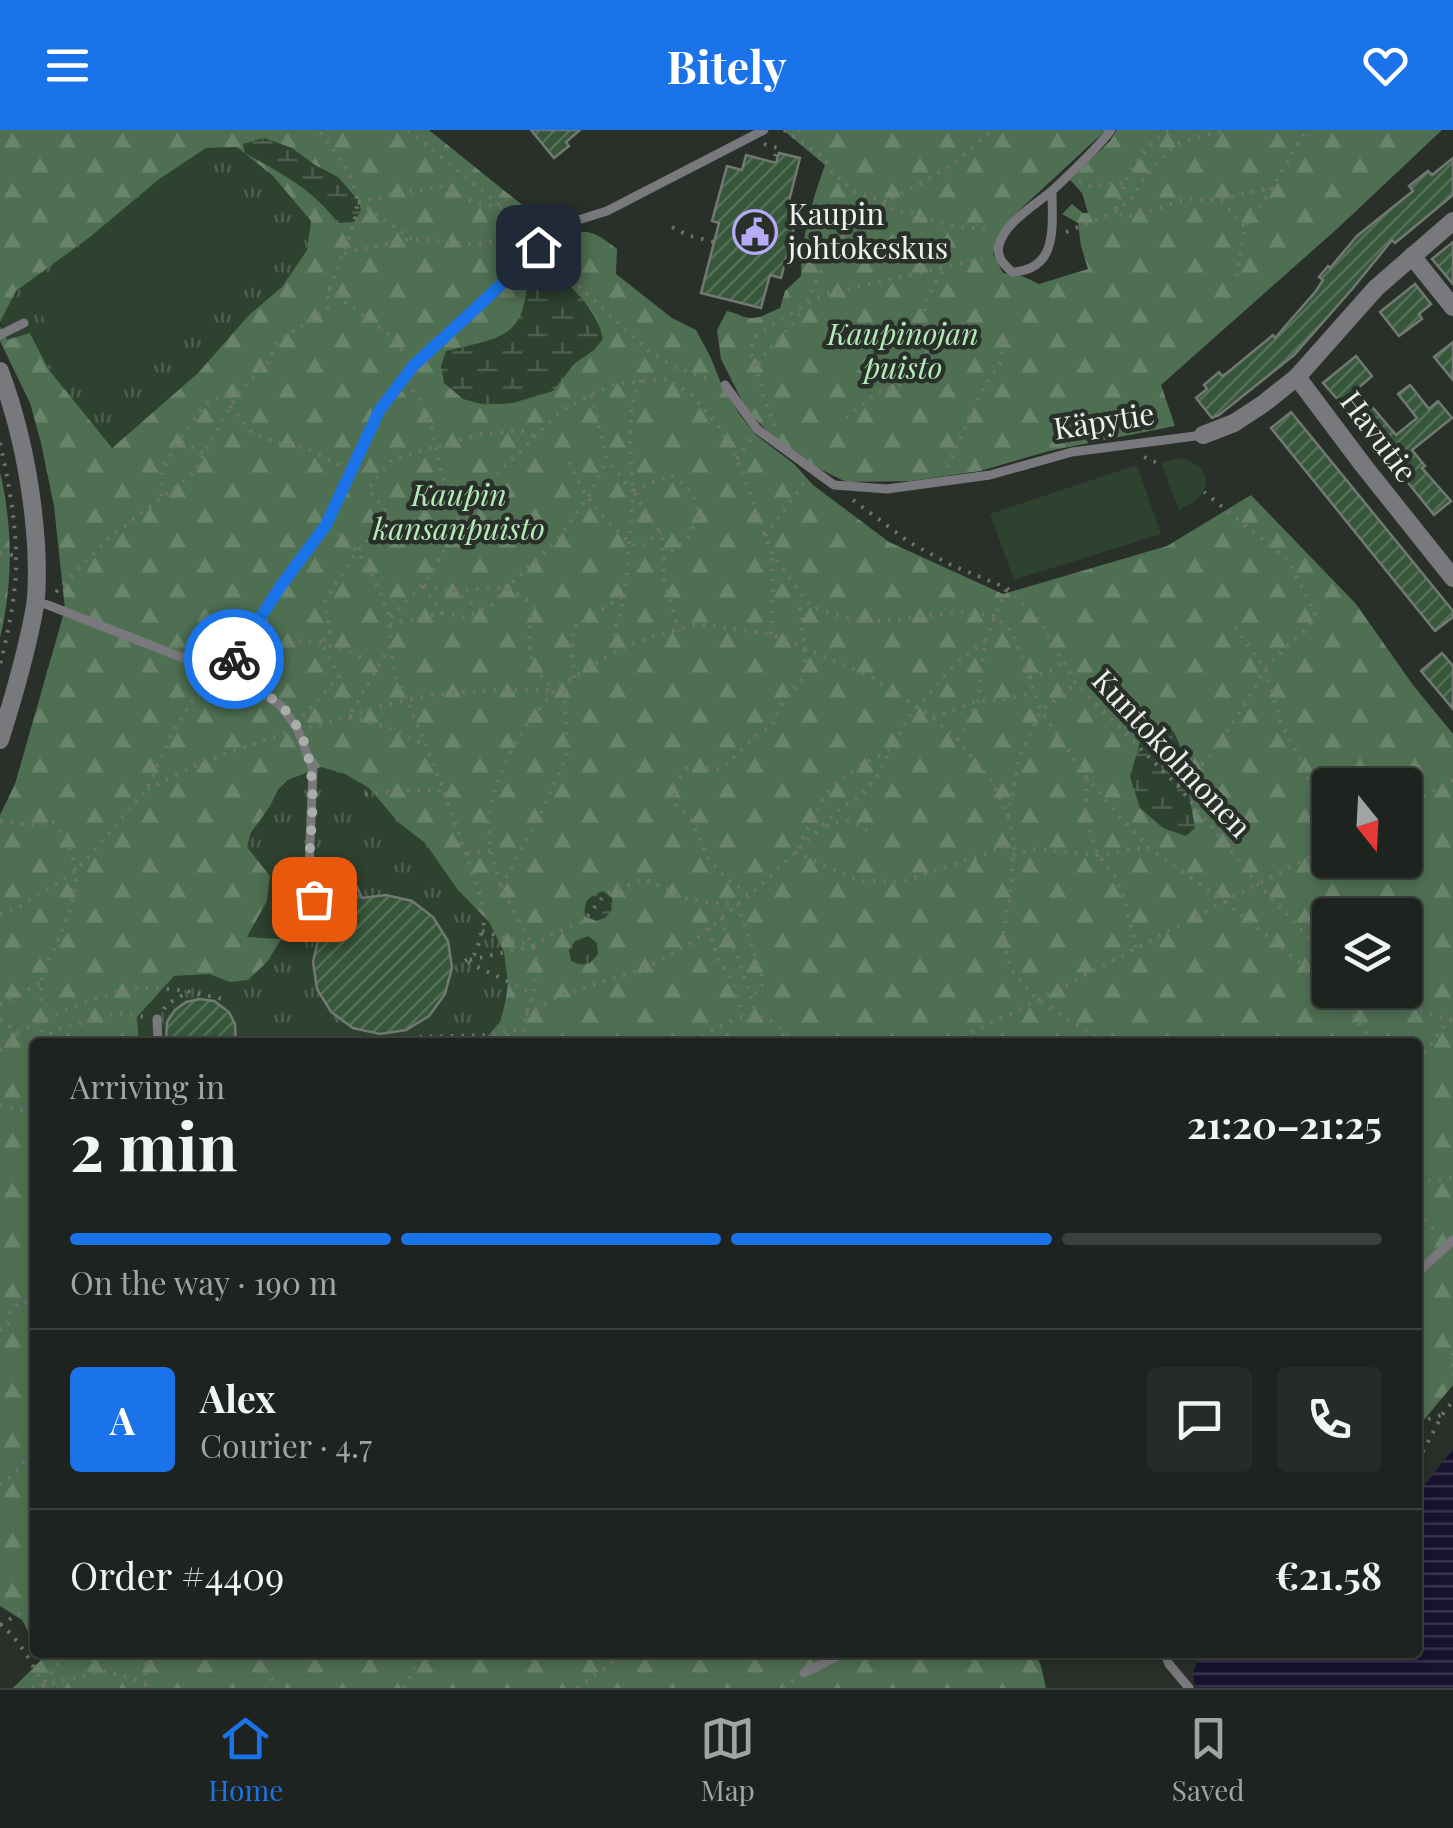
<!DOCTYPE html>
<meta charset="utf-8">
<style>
:root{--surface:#1f231f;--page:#272b28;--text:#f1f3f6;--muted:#a1a4a4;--line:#3c403d;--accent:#1a73e8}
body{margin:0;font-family:"Playfair Display",serif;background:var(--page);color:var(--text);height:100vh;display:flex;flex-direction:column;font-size:38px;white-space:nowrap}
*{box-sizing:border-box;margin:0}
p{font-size:32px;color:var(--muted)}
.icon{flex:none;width:55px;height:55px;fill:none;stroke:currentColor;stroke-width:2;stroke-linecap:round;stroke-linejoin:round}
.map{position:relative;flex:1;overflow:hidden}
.drawer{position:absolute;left:30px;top:908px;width:1392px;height:620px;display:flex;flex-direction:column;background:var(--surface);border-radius:10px;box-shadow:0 5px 15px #0003,0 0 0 2px var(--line)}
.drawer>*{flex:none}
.needle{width:65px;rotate:162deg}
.controls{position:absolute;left:1312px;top:638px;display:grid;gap:20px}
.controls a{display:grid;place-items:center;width:110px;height:110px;border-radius:10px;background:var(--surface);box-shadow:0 5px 15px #0003,0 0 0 2px var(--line);font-size:50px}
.pin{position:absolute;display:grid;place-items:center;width:85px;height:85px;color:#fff;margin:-42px;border-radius:20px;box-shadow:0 5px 15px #0006}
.courier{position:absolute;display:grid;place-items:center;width:100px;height:100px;margin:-50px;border:8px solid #1a73e8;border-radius:50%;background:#fff;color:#222;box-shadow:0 2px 12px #0007}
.head em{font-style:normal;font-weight:700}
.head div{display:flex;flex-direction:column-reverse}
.head{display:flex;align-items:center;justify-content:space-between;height:170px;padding:0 40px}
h1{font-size:65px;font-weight:700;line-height:75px}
.bar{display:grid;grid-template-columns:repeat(4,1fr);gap:15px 10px;align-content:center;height:120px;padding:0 40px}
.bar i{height:12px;border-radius:8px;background:var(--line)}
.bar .on{background:var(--accent)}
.bar p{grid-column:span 4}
.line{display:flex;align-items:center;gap:25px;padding:0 40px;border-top:2px solid var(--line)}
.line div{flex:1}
.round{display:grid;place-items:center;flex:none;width:105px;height:105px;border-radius:10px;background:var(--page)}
header{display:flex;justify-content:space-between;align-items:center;height:130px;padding:0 40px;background:var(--accent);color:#fff;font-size:45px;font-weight:700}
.tabs{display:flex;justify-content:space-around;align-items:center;height:140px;border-top:2px solid var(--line);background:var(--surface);font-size:28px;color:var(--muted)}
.tabs a{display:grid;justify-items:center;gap:5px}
.tabs .on{color:var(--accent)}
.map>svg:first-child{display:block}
.grass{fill:url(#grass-tufts)}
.forest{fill:url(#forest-firs);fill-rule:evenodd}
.wetland{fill:url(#wetland-marsh)}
.garden{fill:#2e4230}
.water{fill:url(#water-rules)}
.building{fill:url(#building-hatch);stroke:#727872;stroke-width:2.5}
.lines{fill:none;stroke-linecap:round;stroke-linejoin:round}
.path{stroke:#6f746f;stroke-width:4;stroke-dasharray:2.5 8;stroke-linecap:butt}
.lane{stroke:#79787c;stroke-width:9}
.street{stroke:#79787c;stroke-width:18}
.done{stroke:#aaaeaa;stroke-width:10;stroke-dasharray:0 18}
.route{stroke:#1a73e8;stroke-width:12}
.labels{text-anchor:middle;stroke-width:9;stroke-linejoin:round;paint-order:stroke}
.poi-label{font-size:30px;fill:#eff3f0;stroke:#292f29;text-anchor:start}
.park-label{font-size:30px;font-style:italic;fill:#b4ebb9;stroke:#292f29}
.street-label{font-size:30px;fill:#eff3f0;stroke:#292f29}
</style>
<header><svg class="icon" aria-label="menu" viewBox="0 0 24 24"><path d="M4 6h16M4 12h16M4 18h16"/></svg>Bitely<svg class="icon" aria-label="heart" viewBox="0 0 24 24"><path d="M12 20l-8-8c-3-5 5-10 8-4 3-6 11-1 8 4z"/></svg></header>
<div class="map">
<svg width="1453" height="1558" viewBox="0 0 1453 1558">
<defs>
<pattern id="grass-tufts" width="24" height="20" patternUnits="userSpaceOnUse" patternTransform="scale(2.5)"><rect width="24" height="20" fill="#2e4230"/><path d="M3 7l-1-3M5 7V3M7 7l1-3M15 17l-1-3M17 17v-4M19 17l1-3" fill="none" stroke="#4d5e4e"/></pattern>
<pattern id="forest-firs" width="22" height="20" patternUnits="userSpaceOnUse" patternTransform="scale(2.5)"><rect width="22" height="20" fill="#4f6f52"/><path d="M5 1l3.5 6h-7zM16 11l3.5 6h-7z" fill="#69846b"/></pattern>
<pattern id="wetland-marsh" width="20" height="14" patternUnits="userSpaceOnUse" patternTransform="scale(2.5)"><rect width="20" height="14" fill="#2e4230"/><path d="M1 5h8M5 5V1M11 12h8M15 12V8" fill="none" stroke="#4d5e4e"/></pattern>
<pattern id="water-rules" width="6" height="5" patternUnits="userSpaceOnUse" patternTransform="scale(2.5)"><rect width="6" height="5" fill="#181130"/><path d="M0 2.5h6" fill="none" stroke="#3a344e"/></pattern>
<pattern id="building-hatch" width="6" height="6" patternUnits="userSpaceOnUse" patternTransform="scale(2.5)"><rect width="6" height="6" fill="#37573b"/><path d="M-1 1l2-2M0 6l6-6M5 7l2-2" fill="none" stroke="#547058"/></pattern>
</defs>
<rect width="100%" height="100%" fill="#292f29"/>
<g class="grass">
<polygon points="237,17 273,46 311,91 307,120 282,157 249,185 198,243 111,318 49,240 31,203 6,211 0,192 16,161 90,107 158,50 206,18"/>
<path d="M321 637 345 644 369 658 398 692 425 713 458 760 489 792 504 822 508 854 501 891 482 912H139L137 887 174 846 209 844 230 852 248 850 268 831 280 809 247 808 267 771 270 746 247 717C252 701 277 657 291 649 300 644 311 641 321 637Z"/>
</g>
<g class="forest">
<path d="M0 0H429L562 107C587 96 597 103 617 119L616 144 672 188 696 200 711 228 722 256 740 285 755 304 794 334 813 355 889 412 1003 464 1167 416 1251 365 1356 474 1413 555 1453 604V1255L1418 1297V912H482L500 892 505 873 508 854 504 822 489 792 458 760 425 713 398 692 369 658 345 644 321 637 288 650 278 660 270 676 251 703 247 717 270 746 267 771 247 807 281 809 268 831 248 850 230 852 209 844 174 846 137 887 139 912H35V1515L22 1490 0 1476V685L15 654 65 479 54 376 41 313 30 273 0 211V196L7 210 30 203 49 240 112 318 198 243 249 185 282 157 307 120 311 91 273 46 237 17 206 18 158 50 90 107 16 161 0 192ZM1330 655H1405V730H1330ZM1330 785H1405V860H1330Z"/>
<path d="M783 0H1106L1012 87 993 124 1003 143 1022 146 1039 154 1088 139 1081 116 1078 93 1062 84 1072 74 1083 83H1088L1082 63 1070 50 1110 11 1117 0H1442L1338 98 1161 255 1175 296 1049 321 980 341 911 351 846 352 812 335 771 305 746 279 721 229 717 200 727 181C732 182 737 184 742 186 755 192 768 183 780 178L785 161 801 146C801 107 812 71 825 35Z"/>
<path d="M0 342C13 397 13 453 0 508Z"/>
<polygon points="39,1522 1035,1522 1041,1536 1046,1558 13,1558 42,1529"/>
</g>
<g class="wetland">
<path d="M264 8 292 18 315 35 338 47 359 71 361 81 354 92 338 93C313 59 280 43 245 23L243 14Z"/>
<path d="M540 134C566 150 597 177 603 209L594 220 574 234 553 261 513 273 485 275 463 269 444 253 441 236 446 221C505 206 525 209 528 142Z"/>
<polygon points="1164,594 1174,602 1181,618 1195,698 1186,706 1163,698 1140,678 1130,647 1142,604"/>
<path d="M603 761 612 768 613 779 605 788 596 791 585 786C583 771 589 766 603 761Z"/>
<polygon points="588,806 597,813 598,824 590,833 582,836 571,831 569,820 575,811"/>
</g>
<g class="garden">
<polygon points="195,34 274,116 113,266 100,251 92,258 79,244 71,251 47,225 54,216 41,202 49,194 37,180"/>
<path d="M1178 328C1197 330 1217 347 1200 366 1195 372 1186 376 1179 380L1161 333Z"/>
<polygon points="1137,335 1161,404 1014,450 990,384"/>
</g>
<path class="water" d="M1453 1320V1558H1196C1190 1544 1195 1531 1207 1523L1418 1522V1363C1431 1349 1440 1334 1453 1320Z"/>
<g class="building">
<polygon points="531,0 580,0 566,12 569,16 554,28"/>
<polygon points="779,23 800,28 789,71 800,74 781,148 770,145 761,178 701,163 719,93 712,91 727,36 742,40 746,25 776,33"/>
<polygon points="1453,28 1453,65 1395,113 1392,110 1353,158 1294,225 1219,285 1212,288 1196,268 1207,259 1204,255 1219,242 1222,246 1227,243 1273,205 1275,208 1316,161 1323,150 1319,147 1328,136 1330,138 1357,106 1413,61 1409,56 1428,41 1432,45"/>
<polygon points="1453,112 1453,154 1432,129"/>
<polygon points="1415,154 1431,174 1419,184 1422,189 1399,206 1380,182"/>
<polygon points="1453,212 1453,250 1434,227"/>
<polygon points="1356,226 1372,246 1357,259 1396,305 1417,288 1398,264 1410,255 1429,279 1438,271 1452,288 1412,320 1425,336 1422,338 1451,371 1434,385 1372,308 1323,253"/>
<polygon points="1291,282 1453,481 1453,487 1435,501 1271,298"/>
<polygon points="1442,523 1453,536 1453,579 1421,541"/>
<polygon points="357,757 362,768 386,765 412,771 433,787 448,811 452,838 445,864 429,886 406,900 380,904 353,898 331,882 317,859 313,832 319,806 335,783 345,776 339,766"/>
<polygon points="200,869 214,871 229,882 235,894 236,912 166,912 167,892 175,880 186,872"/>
</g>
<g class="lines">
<g class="path">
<polyline points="408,0 506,80 530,110"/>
<polyline points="784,0 824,27 832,42 853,61 885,72 896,82 909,82 952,96 992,100"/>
<polyline points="798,0 808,0"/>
<path d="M1168 0C1136 25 1126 44 1115 82L1124 87 1145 83 1186 69 1220 70 1273 57"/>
<polyline points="764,14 778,18 774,30"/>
<polyline points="1079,51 1090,56 1123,53"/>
<polyline points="1221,71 1245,97"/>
<polyline points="358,72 440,56 471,71 502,78"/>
<polyline points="358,72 412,109"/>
<polyline points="672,97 687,105 714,112"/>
<polyline points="1066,102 1115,82 1133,67 1141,52 1174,15 1222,0"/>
<polyline points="344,123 412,109 471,114 527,108"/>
<polyline points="548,127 646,219 672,236 714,251"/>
<polyline points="1237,146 1245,97 1273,57 1306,0"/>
<polyline points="328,159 393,208 404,224"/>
<path d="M808 172C816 154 823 132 835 116 862 79 906 64 943 40 961 29 976 15 991 0"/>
<path d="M758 234C772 213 792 200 804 176"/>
<polyline points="641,250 632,272 630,309 633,361 662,405 664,450 679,501"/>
<path d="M412 260C433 285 435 318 443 349 446 364 454 379 460 394"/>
<polyline points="591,265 607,329 633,362 627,443 622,480 616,494 613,523"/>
<polyline points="230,276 250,301 277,313 303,317 342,336"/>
<polyline points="846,288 878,262 926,247 928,210 924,174 945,136"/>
<polyline points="775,296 762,263 761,254 750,220 755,207 769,197 822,165 985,128"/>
<path d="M0 313C8 349 15 386 16 424 17 461 9 499 0 535"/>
<polyline points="203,323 179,311 205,274 240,258"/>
<polyline points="1144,327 1162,335"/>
<polyline points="737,329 751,308"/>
<path d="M569 332C582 365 607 394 635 416L643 415 661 402"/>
<polyline points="947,337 981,263 1002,230 1001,210"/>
<polyline points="633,361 671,345 691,361 699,384 689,406 664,428"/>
<polyline points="161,366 162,340 179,311"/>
<polyline points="853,370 909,412 951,435 1007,458 1041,493 1076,554 1178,656 1257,753 1330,830"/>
<path d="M338 404C367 425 378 456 390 488"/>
<polyline points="765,406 807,349"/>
<polyline points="0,423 17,426"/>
<polyline points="423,456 442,483"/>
<path d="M424 456 453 460 506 458 534 474C527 513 523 532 555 560"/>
<polyline points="453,460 481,480"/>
<path d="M56 462 109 408 194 343 230 276 245 256 268 232 279 210 327 180C328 160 334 146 341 128 347 113 356 92 357 75 359 52 332 17 318 0"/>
<polyline points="0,490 10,492"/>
<polyline points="390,494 442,483 464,487 492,475 506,458 557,410 591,363 607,329"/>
<polyline points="1235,497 1265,539 1281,593 1300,628 1315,667 1319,722"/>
<polyline points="771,504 773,461 772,424"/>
<polyline points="259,516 274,521 300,511 321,512 378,533"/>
<path d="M390 516 348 588C376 592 399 601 424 615"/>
<polyline points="574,548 572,514 574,497 624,465"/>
<polyline points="1030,548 1053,540 1061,533"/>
<polyline points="303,586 339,547 321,512 330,504 325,471 357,421 390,385 368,359 392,329 482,304 521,301 535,306"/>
<polyline points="933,588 978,571 1000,570 1034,563"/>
<path d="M309 597C342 590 374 577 407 570 455 559 506 560 555 560"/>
<polyline points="958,610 978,571 985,511 1006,460"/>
<polyline points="1087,648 1085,688 1098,725 1116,748 1124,768 1136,817"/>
<polyline points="1178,656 1207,630 1244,576 1265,539 1288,515 1308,498 1315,483 1288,430 1204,362"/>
<polyline points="147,659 205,631 286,603"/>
<polyline points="365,664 411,660 444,661"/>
<polyline points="1405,677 1453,650"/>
<polyline points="1008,686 1020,625 1041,581 1076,554"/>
<path d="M0 691 28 695 53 692C88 737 77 767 56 814 51 826 44 838 42 851 39 870 42 892 41 912"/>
<path d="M826 696C846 689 851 688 868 701"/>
<polyline points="798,718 830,657 858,637 891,619 909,587 952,537 985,511"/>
<polyline points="795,722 857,750 902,752 1013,714"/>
<polyline points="467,724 490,720"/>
<polyline points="1013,725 1035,719 1098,725 1146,717"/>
<polyline points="501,757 540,685 567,626 564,553"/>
<polyline points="748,764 726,748 708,728 691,690 676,674 672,657 687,638 722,639 753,608 772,596 780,576 807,543 800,479 806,471"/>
<polyline points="0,784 16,779 77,740 147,659 172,604 193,569 211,555"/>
<polyline points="721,788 726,806 736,822 757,886"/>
<polyline points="709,798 718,830 734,853 743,886"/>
<polyline points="482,801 533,816 465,831 534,864"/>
<polyline points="533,816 549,805 583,792 605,764 645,749 690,770 738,775 763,850 762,856 751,867"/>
<polyline points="465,831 474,825 479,813 484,792 481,768 444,661 407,570 395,545 390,516 390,488 427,450 460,394 499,342 560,282 591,264 615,254 667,249 692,265 719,297 737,329 772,424 806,471 815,478 839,486 861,491 885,491 962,482 995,486 1013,503 1041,581 1087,648 1120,687 1148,717 1224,771 1330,857"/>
<polyline points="1333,860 1373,912"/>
<polyline points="1372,860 1396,873 1453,891"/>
<polyline points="0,875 42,852"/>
<polyline points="164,879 167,874 188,862"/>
<polyline points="526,884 561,865 646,838 687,816 758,758 841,678 860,667 877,646 891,619"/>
<path d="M0 890 18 902C52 885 91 868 128 860 155 854 195 862 222 869"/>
<polyline points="41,910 56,900 118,883 145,887"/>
<polyline points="341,912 344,903"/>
<polyline points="415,912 414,907 491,905 523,898"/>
<polyline points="522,912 526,884 534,864 536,829 533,816 501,757 490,720 488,693 495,660 507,629 526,596 555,560 564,553 613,523 636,512 696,494 771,504 872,547 933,588 958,610 993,653 1008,686 1014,714 1010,767 1002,811 1012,841 1038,870 1104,912"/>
<path d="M693 912C715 900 743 877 769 890 778 895 786 905 794 912"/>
<polyline points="953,912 1038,870 1330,716"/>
<polyline points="0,921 17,903"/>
<polyline points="1418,932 1449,889"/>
<polyline points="0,975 35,983"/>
<polyline points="1418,1053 1453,1047"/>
<polyline points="1418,1081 1437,1104"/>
<polyline points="0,1201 8,1194 10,1182 21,1171 35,1175"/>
<polyline points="1453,1223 1453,1245"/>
<polyline points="1418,1292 1442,1285"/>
<polyline points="1418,1331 1442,1285 1453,1271"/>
<polyline points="0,1355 15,1343 35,1318"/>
<path d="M0 1494C21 1511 32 1534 45 1558"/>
<polyline points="0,1495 35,1474"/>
<polyline points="146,1522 145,1552 147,1558"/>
<polyline points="254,1522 277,1558"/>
<polyline points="44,1552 59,1532 62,1522"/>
<polyline points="32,1558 102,1541 145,1552"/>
<polyline points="404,1558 420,1527 420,1522"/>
<polyline points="577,1558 627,1522"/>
<polyline points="783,1558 795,1549"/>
</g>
<g class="lane">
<path d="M1052 61C1052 95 1059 140 1012 142 1004 134 996 128 999 115 1006 90 1038 74 1055 58 1074 40 1095 21 1111 0"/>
<polyline points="0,205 24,193"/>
<polyline points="725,255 757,299 834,355 887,359 990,345 1072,322 1203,305"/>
<polyline points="36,472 48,475 224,544 253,557 280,575 297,598 313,639 309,739 314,769"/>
<polyline points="224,544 281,457 327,395 379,281 413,236 488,167 538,117 575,91 607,81 764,0"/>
<polyline points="157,889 158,912"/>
<polyline points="1418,1142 1453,1110"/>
<polyline points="1164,1522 1169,1534 1189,1558"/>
<polyline points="804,1543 846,1522"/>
</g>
<g class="street">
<polyline points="1412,126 1453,177"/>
<path d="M0 241C21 298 32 354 36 414 37 434 38 456 35 476 27 521 14 566 0 610"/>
<polyline points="1297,247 1363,335 1453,448"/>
<polyline points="1203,305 1234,293 1263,274 1297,247 1376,158 1453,91"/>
</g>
</g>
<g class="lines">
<path class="done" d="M234 529 224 544C242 553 263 560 279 574 312 603 314 651 312 691 310 717 307 742 314 769"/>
<polyline class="route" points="234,529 280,457 326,395 379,281 413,236 488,167 538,117"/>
</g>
<defs>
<g id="civic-ring" transform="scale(2.25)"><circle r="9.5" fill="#292f29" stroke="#b7abf8" stroke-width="1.5"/><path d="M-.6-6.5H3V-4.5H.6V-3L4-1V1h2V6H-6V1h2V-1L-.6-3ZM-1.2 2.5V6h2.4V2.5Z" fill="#b7abf8"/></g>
</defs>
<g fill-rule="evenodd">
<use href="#civic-ring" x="755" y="102"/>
</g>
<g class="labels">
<g class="poi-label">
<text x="788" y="95">Kaupin<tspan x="788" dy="34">johtokeskus</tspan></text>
</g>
<g class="park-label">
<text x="903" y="215">Kaupinojan<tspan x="903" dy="34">puisto</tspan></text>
<text x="459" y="376">Kaupin<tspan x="459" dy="34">kansanpuisto</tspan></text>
</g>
<g class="street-label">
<text transform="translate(1104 292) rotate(-9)" y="10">Käpytie</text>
<text transform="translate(1378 307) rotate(53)" y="10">Havutie</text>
<text transform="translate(1171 624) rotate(47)" y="10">Kuntokolmonen</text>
</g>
</g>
</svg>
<div class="controls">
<a><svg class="needle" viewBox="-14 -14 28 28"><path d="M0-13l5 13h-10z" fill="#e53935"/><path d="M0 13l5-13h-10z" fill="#a1a4a4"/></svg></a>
<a><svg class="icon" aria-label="layers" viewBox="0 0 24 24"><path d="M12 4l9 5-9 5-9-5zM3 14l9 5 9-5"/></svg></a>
</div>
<div class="pin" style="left:314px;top:769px;background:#ea580c"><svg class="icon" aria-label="bag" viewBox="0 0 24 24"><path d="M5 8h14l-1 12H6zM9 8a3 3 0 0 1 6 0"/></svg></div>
<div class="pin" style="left:538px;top:117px;background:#1f2937"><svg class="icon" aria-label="home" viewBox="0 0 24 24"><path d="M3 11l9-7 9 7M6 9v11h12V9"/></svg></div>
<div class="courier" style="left:234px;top:529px"><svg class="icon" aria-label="bike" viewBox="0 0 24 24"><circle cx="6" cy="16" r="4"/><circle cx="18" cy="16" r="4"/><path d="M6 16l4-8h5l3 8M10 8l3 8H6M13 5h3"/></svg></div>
<section class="drawer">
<div class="head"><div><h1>2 min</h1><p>Arriving in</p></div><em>21:20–21:25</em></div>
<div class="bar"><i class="on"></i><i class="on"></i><i class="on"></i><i></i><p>On the way · 190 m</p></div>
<div class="line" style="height:180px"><b class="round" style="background:var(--accent);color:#fff">A</b><div><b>Alex</b><p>Courier · 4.7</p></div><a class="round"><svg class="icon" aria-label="chat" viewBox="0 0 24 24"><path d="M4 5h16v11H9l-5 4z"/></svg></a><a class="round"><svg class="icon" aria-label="phone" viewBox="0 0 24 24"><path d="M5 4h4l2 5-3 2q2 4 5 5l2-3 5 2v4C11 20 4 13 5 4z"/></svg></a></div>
<div class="line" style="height:130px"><div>Order #4409</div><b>€21.58</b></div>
</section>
</div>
<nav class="tabs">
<a class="on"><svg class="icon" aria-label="home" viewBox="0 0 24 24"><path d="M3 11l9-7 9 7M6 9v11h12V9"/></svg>Home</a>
<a><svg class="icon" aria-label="map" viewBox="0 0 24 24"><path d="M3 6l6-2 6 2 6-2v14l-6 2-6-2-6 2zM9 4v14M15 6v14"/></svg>Map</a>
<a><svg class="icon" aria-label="saved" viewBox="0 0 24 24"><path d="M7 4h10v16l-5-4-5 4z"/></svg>Saved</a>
</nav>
